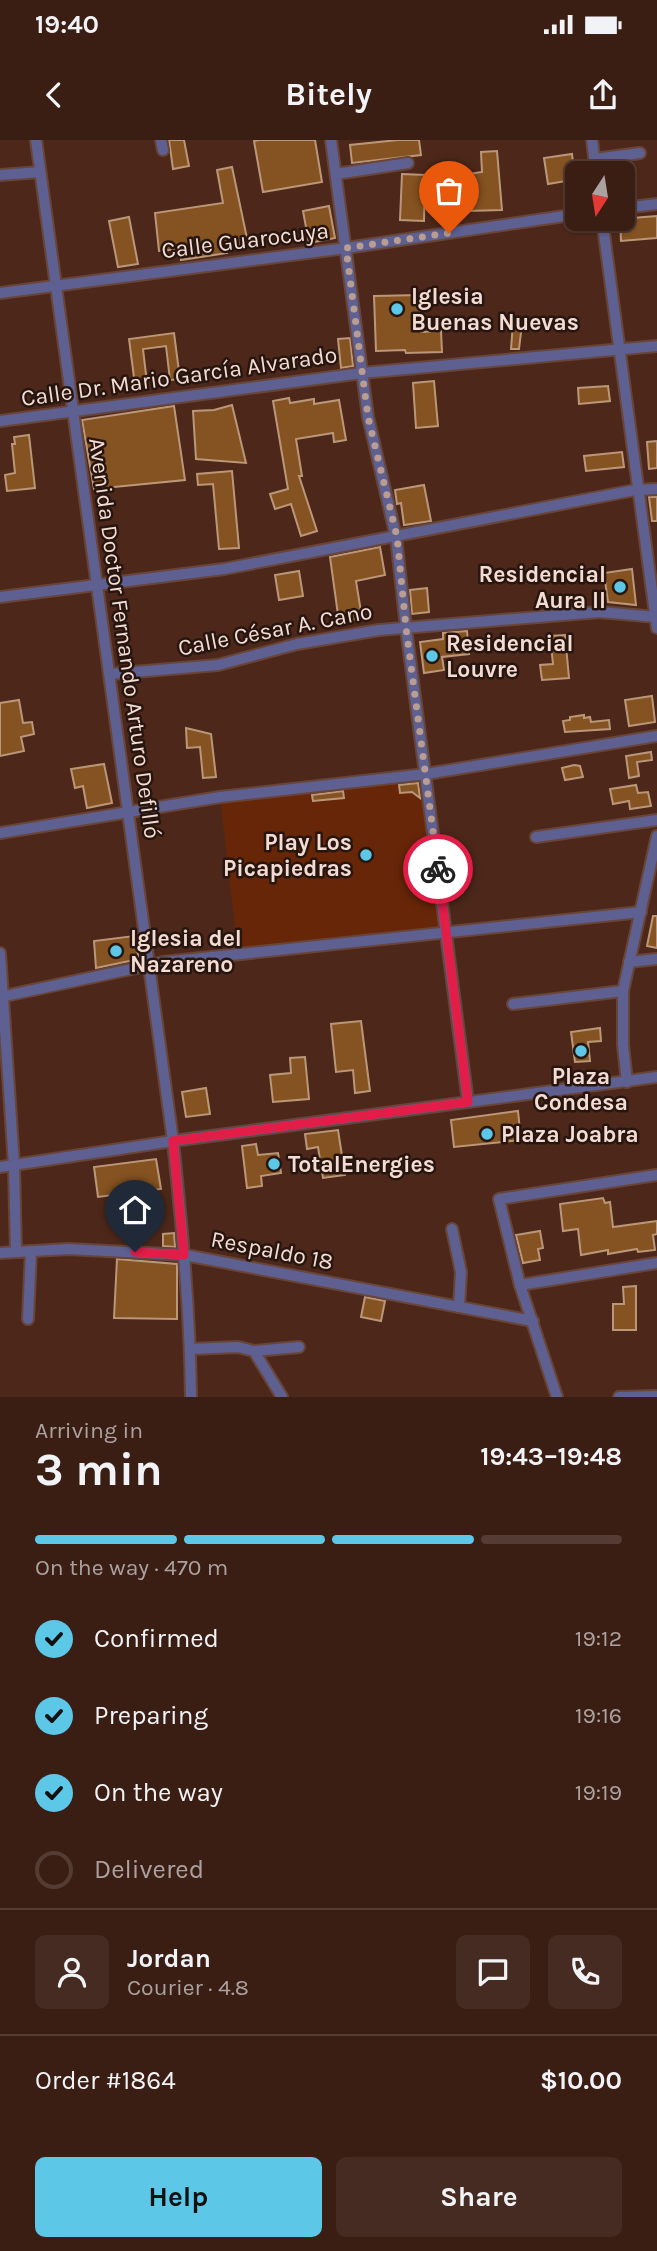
<!DOCTYPE html>
<meta charset="utf-8">
<style>
:root{--surface:#3a1e14;--page:#452b22;--text:#f1f3f6;--muted:#aba2a0;--line:#543c34;--accent:#5dc7e8}
body{margin:0;font-family:Karla,sans-serif;background:var(--page);color:var(--text);height:100vh;display:flex;flex-direction:column;font-size:26px;white-space:nowrap}
*{box-sizing:border-box;margin:0}
p{font-size:23px;color:var(--muted)}
.icon{flex:none;width:38px;height:38px;fill:none;stroke:currentColor;stroke-width:2;stroke-linecap:round;stroke-linejoin:round}
.map{position:relative;height:1257px;overflow:hidden}
.drawer{display:flex;flex-direction:column;background:var(--surface);flex:1}
.drawer>*{flex:none}
.needle{width:46px;rotate:192deg}
.buttons{position:absolute;left:565px;top:21px;display:grid;gap:14px}
.buttons a{display:grid;place-items:center;width:70px;height:70px;border-radius:10px;background:var(--surface);box-shadow:0 2px 5px #0004,0 0 0 2px var(--line);font-size:35px}
.pin{position:absolute;display:grid;place-items:center;width:60px;height:60px;color:#fff;margin:-72px -30px;border-radius:50% 50% 50% 0;rotate:-45deg;box-shadow:0 0 7px #0007}
.pin .icon{rotate:45deg}
.courier{position:absolute;display:grid;place-items:center;width:70px;height:70px;margin:-35px;border:5px solid #e11d48;border-radius:50%;background:#fff;color:#222;box-shadow:0 2px 9px #0007}
.summary em{font-style:normal;font-weight:700}
.summary div{display:flex;flex-direction:column-reverse}
.summary{display:flex;align-items:center;justify-content:space-between;height:119px;padding:0 35px}
h1{font-size:46px;font-weight:700;line-height:52px}
.bar{display:grid;grid-template-columns:repeat(4,1fr);gap:10px 7px;align-content:center;height:84px;padding:0 35px}
.bar i{height:9px;border-radius:5px;background:var(--line)}
.bar .current{background:var(--accent)}
.bar p{grid-column:span 4}
.line{display:flex;align-items:center;gap:18px;padding:0 35px;border-top:2px solid var(--line)}
.line div{flex:1}
.round{display:grid;place-items:center;flex:none;width:74px;height:74px;border-radius:10px;background:var(--page)}
ol{padding:0 35px;list-style:none}
li{display:flex;align-items:center;gap:21px;height:77px}
li p{margin-inline-start:auto}
li .icon{padding:7px;border-radius:50%;background:var(--accent);color:#111;stroke-width:4}
li:last-child{color:var(--muted)}
li i{width:38px;height:38px;border:4px solid var(--line);border-radius:50%}
.action{display:flex;gap:14px;margin-top:auto;padding:14px 35px}
.action a{flex:1;height:80px;border-radius:10px;background:var(--accent);color:#111;font-size:28px;font-weight:700;line-height:80px;text-align:center}
.action a+a{background:var(--page);color:var(--text)}
.status{display:flex;justify-content:space-between;align-items:center;height:49px;padding:0 35px;background:var(--surface);direction:ltr}
.status svg{height:19px;fill:currentColor}
header{display:flex;justify-content:space-between;align-items:center;height:91px;padding:0 35px;background:var(--surface);font-size:32px;font-weight:700}
.map>svg:first-child{display:block}
.green{fill:#682608}
.building{fill:#855221;stroke:#bb9779;stroke-width:2}
.lines{fill:none;stroke-linecap:round;stroke-linejoin:round}
.minor-casing{stroke:#684538;stroke-width:14}
.minor{stroke:#5e6092;stroke-width:10}
.done{stroke:#ba9d92;stroke-width:7;stroke-dasharray:0 12.6}
.route{stroke:#e11d48;stroke-width:9}
.poi-dot{fill:#5dc7e8;stroke:#271610;stroke-width:2.5}
.labels{text-anchor:middle;stroke-width:5;stroke-linejoin:round;paint-order:stroke}
.street-label{font-size:23px;fill:#f5dcd3;stroke:#271610}
.poi-label{font-size:23px;font-weight:bold;fill:#f5dcd3;stroke:#271610;text-anchor:start}
</style>
<div class="status"><b>19:40</b><svg viewBox="0 0 49 12"><path d="M0 12V9h3v3zM5 12V6h3v6zM10 12V3h3v9zM15 12V0h3v12zM26 1h20v11H26zM47 4h2v5h-2z"/></svg></div>
<header><svg class="icon" aria-label="back" viewBox="0 0 24 24"><path d="M15 5l-7 7 7 7"/></svg>Bitely<svg class="icon" aria-label="share" viewBox="0 0 24 24"><path d="M12 15V3M7 8l5-5 5 5M5 13v7h14v-7"/></svg></header>
<div class="map">
<svg width="657" height="1257" viewBox="0 0 657 1257">
<rect width="100%" height="100%" fill="#4d281a"/>
<g class="green">
<polygon points="426,634 447,793 238,813 220,657"/>
<polygon points="115,1059 154,1061 154,1084 115,1082"/>
</g>
<g class="building">
<polygon points="169,0 184,0 189,26 173,29"/>
<polygon points="259,0 315,0 322,42 263,52 254,1"/>
<polygon points="398,0 419,0 421,15 352,23 350,5"/>
<polygon points="497,11 502,70 467,71 462,35 482,32 481,12"/>
<polygon points="572,14 574,30 565,31 566,41 548,44 544,18"/>
<polygon points="232,27 248,103 226,108 227,113 181,120 180,109 159,111 155,73 223,63 217,30"/>
<polygon points="402,34 425,35 424,81 400,80"/>
<polygon points="329,66 335,98 309,103 303,71"/>
<polygon points="657,76 657,98 621,101 620,79"/>
<polygon points="129,77 138,124 118,127 109,81"/>
<polygon points="420,155 421,192 441,191 442,212 406,213 405,210 376,211 374,156"/>
<polygon points="513,183 522,184 519,209 511,209"/>
<polygon points="174,193 180,239 170,240 166,206 143,209 147,243 135,245 129,199"/>
<polygon points="350,198 353,226 341,228 338,199"/>
<polygon points="434,241 438,286 416,288 413,243"/>
<polygon points="608,246 610,261 579,264 578,248"/>
<polygon points="289,258 290,263 314,259 314,264 339,260 346,300 334,302 333,293 296,299 302,336 299,336 317,391 301,396 291,364 275,369 270,354 288,349 273,261"/>
<polygon points="232,265 246,323 196,319 193,271 214,270"/>
<polygon points="174,266 185,340 94,349 82,280"/>
<polygon points="29,295 35,348 7,351 5,335 15,333 12,304 15,304 14,297"/>
<polygon points="657,301 657,328 649,329 647,302"/>
<polygon points="622,312 624,327 586,331 584,316"/>
<polygon points="232,331 239,408 219,409 213,344 198,345 197,334"/>
<polygon points="424,345 431,381 404,385 401,363 397,364 395,350"/>
<polygon points="649,357 657,357 657,381 652,381"/>
<polygon points="380,407 385,435 356,441 362,478 339,482 330,417"/>
<polygon points="632,429 636,465 608,462 604,433"/>
<polygon points="299,431 303,456 279,460 275,435"/>
<polygon points="427,448 429,472 412,474 410,450"/>
<polygon points="467,491 469,514 442,517 444,530 424,533 420,502 443,499 443,493"/>
<polygon points="565,495 569,538 542,540 540,525 553,524 550,496"/>
<polygon points="652,556 655,582 629,586 625,560"/>
<polygon points="19,560 23,583 32,582 34,594 21,597 24,611 0,616 0,563"/>
<polygon points="584,575 584,578 590,577 591,582 609,580 610,589 565,592 563,581 570,580 570,577"/>
<polygon points="186,588 211,594 216,637 203,638 200,607 187,608"/>
<polygon points="651,612 652,620 637,622 639,636 629,638 626,616"/>
<polygon points="104,624 112,663 87,668 83,646 75,648 71,629"/>
<polygon points="574,625 580,626 583,637 565,640 562,628"/>
<polygon points="418,643 420,658 412,652 400,653 399,645"/>
<polygon points="636,645 638,653 648,652 651,666 630,669 629,661 613,664 610,649"/>
<polygon points="343,651 344,658 313,661 312,655"/>
<polygon points="653,776 657,776 657,808 647,806"/>
<polygon points="134,796 139,819 96,828 94,801"/>
<polygon points="361,881 370,951 355,953 353,930 336,932 331,884"/>
<polygon points="600,888 601,901 588,902 590,921 575,922 571,892"/>
<polygon points="305,917 309,959 273,962 270,935 291,933 290,918"/>
<polygon points="206,948 210,974 186,977 182,952"/>
<polygon points="518,971 521,1000 454,1007 451,980"/>
<polygon points="338,990 345,1035 323,1038 318,1007 307,1009 305,994"/>
<polygon points="256,1004 258,1015 278,1013 281,1033 261,1036 262,1046 247,1048 242,1006"/>
<polygon points="156,1019 161,1049 98,1057 94,1027"/>
<polygon points="603,1058 605,1063 610,1062 613,1087 657,1081 657,1094 653,1095 655,1110 638,1112 637,1109 608,1114 608,1110 581,1115 578,1089 563,1091 560,1064"/>
<polygon points="540,1091 543,1108 538,1109 540,1120 523,1123 516,1095"/>
<polygon points="174,1093 175,1107 163,1106 163,1094"/>
<polygon points="117,1119 177,1124 177,1179 114,1178"/>
<polygon points="636,1146 636,1190 613,1190 613,1164 624,1164 623,1147"/>
<polygon points="365,1157 385,1161 381,1181 361,1177"/>
</g>
<g class="lines">
<g class="minor-casing">
<g id="minor">
<path d="M36 0 173 1001C182 1087 190 1171 191 1257"/>
<polyline points="161,0 163,10"/>
<polyline points="331,0 368,277 396,397 406,488 468,962"/>
<polyline points="592,0 596,33"/>
<polyline points="594,19 640,13"/>
<polyline points="336,34 408,23"/>
<polyline points="0,35 40,32"/>
<polyline points="623,68 657,64"/>
<polyline points="602,79 657,488"/>
<polyline points="0,153 346,108 578,74"/>
<polyline points="0,281 362,233 657,206"/>
<polyline points="0,457 224,429 635,350 657,349"/>
<polyline points="110,534 218,525 297,504 379,490 600,472 657,477"/>
<polyline points="0,693 220,657 426,634 657,596"/>
<polyline points="536,697 657,680"/>
<polyline points="0,813 14,1025 16,1112"/>
<polyline points="629,822 657,819"/>
<polyline points="0,857 164,822 641,772"/>
<polyline points="513,864 623,851"/>
<polyline points="627,942 623,905 623,851 657,696"/>
<polyline points="0,1027 173,1001 657,937"/>
<polyline points="452,1089 461,1132 459,1167"/>
<polyline points="0,1113 68,1109 185,1115 533,1181"/>
<polyline points="520,1145 657,1123"/>
<polyline points="28,1179 31,1111"/>
<polyline points="190,1209 238,1207 254,1211 299,1207"/>
<polyline points="254,1211 282,1257"/>
<polyline points="557,1257 520,1145 499,1059 657,1035"/>
<polyline points="619,1257 657,1256"/>
</g>
</g>
<use href="#minor" class="minor"/>
</g>
<g class="lines">
<polyline class="done" points="438,729 406,488 397,397 368,277 346,108 449,93"/>
<polyline class="route" points="135,1112 184,1115 173,1001 468,962 438,729"/>
</g>
<g class="poi-dot">
<circle cx="397" cy="169" r="7"/>
<circle cx="620" cy="447" r="7"/>
<circle cx="432" cy="516" r="7"/>
<circle cx="366" cy="715" r="7"/>
<circle cx="116" cy="811" r="7"/>
<circle cx="581" cy="911" r="7"/>
<circle cx="487" cy="994" r="7"/>
<circle cx="274" cy="1024" r="7"/>
</g>
<g class="labels">
<g class="street-label">
<text transform="translate(245 100) rotate(-7)" y="8">Calle Guarocuya</text>
<text transform="translate(179 236) rotate(-8)" y="8">Calle Dr. Mario García Alvarado</text>
<text transform="translate(275 489) rotate(-11)" y="8">Calle César A. Cano</text>
<text transform="translate(125 498) rotate(82)" y="8">Avenida Doctor Fernando Arturo Defilló</text>
<text transform="translate(272 1110) rotate(11)" y="8">Respaldo 18</text>
</g>
<g class="poi-label">
<text x="411" y="164">Iglesia<tspan x="411" dy="26">Buenas Nuevas</tspan></text>
<text x="606" y="442" text-anchor="end">Residencial<tspan x="606" dy="26">Aura II</tspan></text>
<text x="446" y="511">Residencial<tspan x="446" dy="26">Louvre</tspan></text>
<text x="352" y="710" text-anchor="end">Play Los<tspan x="352" dy="26">Picapiedras</tspan></text>
<text x="130" y="806">Iglesia del<tspan x="130" dy="26">Nazareno</tspan></text>
<text x="581" y="944" text-anchor="middle">Plaza<tspan x="581" dy="26">Condesa</tspan></text>
<text x="501" y="1002">Plaza Joabra</text>
<text x="288" y="1032">TotalEnergies</text>
</g>
</g>
</svg>
<div class="buttons">
<a><svg class="needle" viewBox="-14 -14 28 28"><path d="M0-13l5 13h-10z" fill="#e53935"/><path d="M0 13l5-13h-10z" fill="#aba2a0"/></svg></a>
</div>
<div class="pin" style="left:449px;top:93px;background:#ea580c"><svg class="icon" aria-label="bag" viewBox="0 0 24 24"><path d="M5 8h14l-1 12H6zM9 8a3 3 0 0 1 6 0"/></svg></div>
<div class="pin" style="left:135px;top:1112px;background:#1f2937"><svg class="icon" aria-label="home" viewBox="0 0 24 24"><path d="M3 11l9-7 9 7M6 9v11h12V9"/></svg></div>
<div class="courier" style="left:438px;top:729px"><svg class="icon" aria-label="bike" viewBox="0 0 24 24"><circle cx="6" cy="16" r="4"/><circle cx="18" cy="16" r="4"/><path d="M6 16l4-8h5l3 8M10 8l3 8H6M13 5h3"/></svg></div>
</div>
<section class="drawer">
<div class="summary"><div><h1>3 min</h1><p>Arriving in</p></div><em>19:43–19:48</em></div>
<div class="bar"><i class="current"></i><i class="current"></i><i class="current"></i><i></i><p>On the way · 470 m</p></div>
<ol>
<li><svg class="icon" aria-label="check" viewBox="0 0 24 24"><path d="M5 12l5 5 9-10"/></svg>Confirmed<p>19:12</p></li>
<li><svg class="icon" aria-label="check" viewBox="0 0 24 24"><path d="M5 12l5 5 9-10"/></svg>Preparing<p>19:16</p></li>
<li><svg class="icon" aria-label="check" viewBox="0 0 24 24"><path d="M5 12l5 5 9-10"/></svg>On the way<p>19:19</p></li>
<li><i></i>Delivered</li>
</ol>
<div class="line" style="height:126px"><a class="round"><svg class="icon" aria-label="person" viewBox="0 0 24 24"><circle cx="12" cy="8" r="4"/><path d="M4 21q1-7 8-7t8 7"/></svg></a><div><b>Jordan</b><p>Courier · 4.8</p></div><a class="round"><svg class="icon" aria-label="chat" viewBox="0 0 24 24"><path d="M4 5h16v11H9l-5 4z"/></svg></a><a class="round"><svg class="icon" aria-label="phone" viewBox="0 0 24 24"><path d="M5 4h4l2 5-3 2q2 4 5 5l2-3 5 2v4C11 20 4 13 5 4z"/></svg></a></div>
<div class="line" style="height:91px"><div>Order #1864</div><b>$10.00</b></div>
<div class="action"><a>Help</a><a>Share</a></div>
</section>
